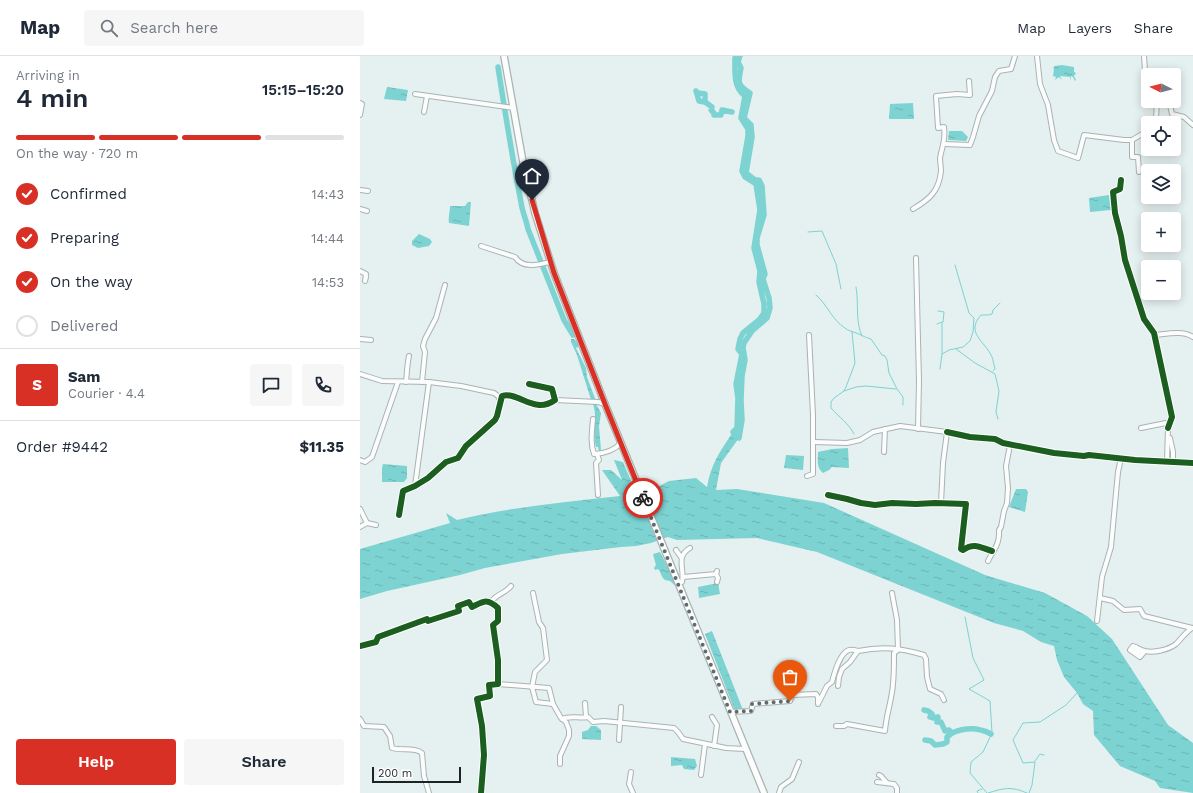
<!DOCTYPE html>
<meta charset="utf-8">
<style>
:root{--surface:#fff;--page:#f6f6f7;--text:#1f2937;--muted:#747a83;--line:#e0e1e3;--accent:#d93025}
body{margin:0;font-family:"Work Sans",sans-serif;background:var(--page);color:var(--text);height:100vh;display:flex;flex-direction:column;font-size:15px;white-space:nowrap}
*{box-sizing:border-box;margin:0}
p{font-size:13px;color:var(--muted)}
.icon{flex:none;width:22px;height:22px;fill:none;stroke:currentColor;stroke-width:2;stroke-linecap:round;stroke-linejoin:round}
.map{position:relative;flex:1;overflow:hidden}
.drawer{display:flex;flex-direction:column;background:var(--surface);width:360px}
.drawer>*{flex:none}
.needle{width:26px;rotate:276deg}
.fabs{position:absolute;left:781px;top:12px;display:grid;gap:8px}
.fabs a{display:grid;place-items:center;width:40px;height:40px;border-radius:4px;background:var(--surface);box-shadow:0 2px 10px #0003;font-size:20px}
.scale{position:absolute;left:12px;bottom:10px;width:89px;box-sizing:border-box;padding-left:4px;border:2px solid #1c2323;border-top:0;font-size:11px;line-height:14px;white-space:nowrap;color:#1c2323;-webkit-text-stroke:3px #fff;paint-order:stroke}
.pin{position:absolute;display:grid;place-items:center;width:34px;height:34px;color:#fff;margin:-41px -17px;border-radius:50% 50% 50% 0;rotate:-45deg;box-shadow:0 0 4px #0007}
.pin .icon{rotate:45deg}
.courier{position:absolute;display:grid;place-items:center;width:40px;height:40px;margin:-20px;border:3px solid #d93025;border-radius:50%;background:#fff;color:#222;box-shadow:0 1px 5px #0007}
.summary em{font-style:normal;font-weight:600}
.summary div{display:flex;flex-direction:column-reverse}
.summary{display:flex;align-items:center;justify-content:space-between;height:68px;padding:0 16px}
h1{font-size:26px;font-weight:600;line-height:30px}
.bar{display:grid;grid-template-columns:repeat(4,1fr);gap:6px 4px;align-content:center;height:48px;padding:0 16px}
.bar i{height:5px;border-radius:3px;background:var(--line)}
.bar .selected{background:var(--accent)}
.bar p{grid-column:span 4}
.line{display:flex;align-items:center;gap:10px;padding:0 16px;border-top:1px solid var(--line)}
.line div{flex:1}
.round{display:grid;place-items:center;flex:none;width:42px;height:42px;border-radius:4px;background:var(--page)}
ol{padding:0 16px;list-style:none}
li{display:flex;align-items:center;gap:12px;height:44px}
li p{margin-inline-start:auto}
li .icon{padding:4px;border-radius:50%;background:var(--accent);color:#fff;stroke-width:4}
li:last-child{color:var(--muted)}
li i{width:22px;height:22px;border:2px solid var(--line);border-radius:50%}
.primary-button{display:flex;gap:8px;margin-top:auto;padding:8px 16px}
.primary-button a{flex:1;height:46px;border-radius:4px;background:var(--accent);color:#fff;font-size:16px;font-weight:600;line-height:46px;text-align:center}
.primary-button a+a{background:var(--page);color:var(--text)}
header{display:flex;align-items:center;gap:24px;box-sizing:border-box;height:56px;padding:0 20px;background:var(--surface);border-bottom:1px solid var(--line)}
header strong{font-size:19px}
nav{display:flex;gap:22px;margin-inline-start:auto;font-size:14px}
.search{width:280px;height:36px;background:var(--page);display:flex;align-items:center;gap:10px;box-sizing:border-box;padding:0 14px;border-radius:4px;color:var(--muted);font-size:15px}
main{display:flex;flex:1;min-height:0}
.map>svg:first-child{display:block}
.water{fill:url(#water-ripples)}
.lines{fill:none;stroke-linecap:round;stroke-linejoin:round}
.stream{stroke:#7cd3d2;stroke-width:1}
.river{stroke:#7cd3d2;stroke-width:5.5}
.minor-casing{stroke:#aab3b2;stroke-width:6}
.highway-casing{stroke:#aab3b2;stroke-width:8}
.minor{stroke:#fbfdfd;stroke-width:4}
.highway{stroke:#fbfdfd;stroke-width:5.5}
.cycleway-casing{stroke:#fff;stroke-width:8}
.cycleway{stroke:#1b5e20;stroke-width:6}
.done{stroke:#626b6b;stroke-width:4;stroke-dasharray:0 7.2}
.route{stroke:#d93025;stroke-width:5}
</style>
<header>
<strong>Map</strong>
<div class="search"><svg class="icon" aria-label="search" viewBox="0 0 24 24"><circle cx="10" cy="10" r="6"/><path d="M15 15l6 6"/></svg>Search here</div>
<nav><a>Map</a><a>Layers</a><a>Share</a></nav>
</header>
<main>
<section class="drawer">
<div class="summary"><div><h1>4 min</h1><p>Arriving in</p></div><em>15:15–15:20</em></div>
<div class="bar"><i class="selected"></i><i class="selected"></i><i class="selected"></i><i></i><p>On the way · 720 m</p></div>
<ol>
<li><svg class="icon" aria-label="check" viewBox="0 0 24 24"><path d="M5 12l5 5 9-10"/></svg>Confirmed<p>14:43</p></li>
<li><svg class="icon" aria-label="check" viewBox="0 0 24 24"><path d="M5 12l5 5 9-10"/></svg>Preparing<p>14:44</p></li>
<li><svg class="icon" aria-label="check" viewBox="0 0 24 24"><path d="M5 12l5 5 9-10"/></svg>On the way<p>14:53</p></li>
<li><i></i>Delivered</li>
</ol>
<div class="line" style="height:72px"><b class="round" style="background:var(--accent);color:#fff">S</b><div><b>Sam</b><p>Courier · 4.4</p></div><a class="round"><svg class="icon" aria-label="chat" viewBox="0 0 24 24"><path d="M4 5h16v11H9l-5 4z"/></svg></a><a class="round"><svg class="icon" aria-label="phone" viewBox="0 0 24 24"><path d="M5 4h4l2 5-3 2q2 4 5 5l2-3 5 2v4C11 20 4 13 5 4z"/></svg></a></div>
<div class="line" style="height:52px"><div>Order #9442</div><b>$11.35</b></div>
<div class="primary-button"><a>Help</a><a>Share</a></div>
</section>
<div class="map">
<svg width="833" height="737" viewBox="0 0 833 737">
<defs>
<pattern id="water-ripples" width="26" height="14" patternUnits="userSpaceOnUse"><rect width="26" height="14" fill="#7cd3d2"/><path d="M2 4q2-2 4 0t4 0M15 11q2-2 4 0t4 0" fill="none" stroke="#6bb5b4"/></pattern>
</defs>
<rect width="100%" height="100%" fill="#e5f0f0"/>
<g class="water">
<polygon points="702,9 714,11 714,16 716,17 714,20 716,24 715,25 713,21 711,20 710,25 710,21 700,20 702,24 699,21 695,24 696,21 693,20 694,13 693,12 695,10"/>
<polygon points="27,31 48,34 46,45 24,43"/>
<polygon points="553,47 554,63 529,63 530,48"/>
<polygon points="589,75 602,75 608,81 606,85 588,84"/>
<polygon points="749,139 751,154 730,156 729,142"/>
<path d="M108 146H111L109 170 89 167C88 161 90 156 90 150H105Z"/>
<polygon points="59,178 70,183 72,186 69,190 58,192 52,189 52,185"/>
<polygon points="211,283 214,283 220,290 216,292 226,312 227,321 236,345 232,347 217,299 211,286"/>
<path d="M233 348H236L241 357 239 370 241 394 239 395 238 391H236C232 376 238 362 233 348Z"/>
<path d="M373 376 379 382 361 407 356 434 377 433 464 447 625 519 685 537 727 560 752 583 808 669 833 687V737L800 732 795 725 760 710 734 679 733 655 723 648 717 637 704 621 697 604 694 590 681 586 663 575 634 567 457 496 397 482 317 484 308 481 291 487 276 490 261 491 202 498 125 512 100 519 27 535 0 543V493L90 467 86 457 97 464C150 451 205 446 260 440L242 414H251L262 424 254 404 263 406 278 441 309 425 336 422 347 431C351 408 360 395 373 376Z"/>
<path d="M488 392 489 412 472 411 469 414 463 417C456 411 458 404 458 396L472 393Z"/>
<polygon points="426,399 444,400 443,414 424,412"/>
<polygon points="23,408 47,410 47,422 44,426 22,426 22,412"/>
<polygon points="656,433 666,433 668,436 665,456 649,451"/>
<path d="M300 496 319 533 310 525 305 524C301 521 301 516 298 513L295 514 294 512 296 509 293 498Z"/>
<polygon points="358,527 360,538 339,542 338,531"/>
<polygon points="352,575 383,654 375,655 345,578"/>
<polygon points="231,670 236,670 241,674 241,684 222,683 222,676 228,674"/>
<polygon points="311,701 335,703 337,710 334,714 324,713 322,709 311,710"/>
</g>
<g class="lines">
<g class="stream">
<polyline points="448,176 462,175 476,208 481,233"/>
<path d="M496 231C499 247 495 265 502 280"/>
<path d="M456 239C467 248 472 264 485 272 488 275 492 275 496 277 502 279 504 281 511 283L522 299 525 300 527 304 529 317 537 333 543 341V349"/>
<polyline points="578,255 584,256 583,266"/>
<polyline points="577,268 582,266 582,298"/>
<path d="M492 276 495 307 486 331 484 335 474 342 471 346V352C478 360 490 369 494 378"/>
<polyline points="596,293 615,307 635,318 639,335 636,356 638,363"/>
<polyline points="580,313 582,298 589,294 603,291 610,285 613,276 614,262 609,257 595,209"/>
<path d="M633 315 635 313C634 309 633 304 632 301 625 285 605 277 621 259H628L632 258 633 254 640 247"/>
<polyline points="484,335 496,331 506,330 536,333"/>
<polyline points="605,561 613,602 624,624 609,633 630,645 632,677 623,696 611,706 610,717 627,737"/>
<polyline points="675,705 680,698 684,699"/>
<polyline points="618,737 617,735 622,733"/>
<path d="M628 737C644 732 651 730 667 737"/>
<polyline points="669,737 672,729 675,706 663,707 653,684 663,667 680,666 706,649 717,637"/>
</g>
<g class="river">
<path d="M376 0 375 2C375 16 373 31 385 40L381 62 388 73V80L382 115 385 121 396 128 400 154 394 192 400 215 399 226 404 248V257L399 264 383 277 380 283 378 293 382 298 376 328 378 342 377 372 373 376 379 382 382 364 381 344 382 320 385 304 383 292 384 287 392 275 407 262 410 252 409 242 403 223 405 218 397 189V182L404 159 402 130 399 124H395L386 117 392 81 391 69 384 62 390 37C377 29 378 26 381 12L378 6 380 0"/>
<path d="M138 11C145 56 152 101 161 146 162 155 166 163 168 173L204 264 213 279"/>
<polyline points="336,35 339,45 345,46"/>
<polyline points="338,37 345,38 345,46 352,51 351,54 354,57 354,59 361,59 362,54 372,56"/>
<path d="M564 654 568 655 572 658 570 661 573 662 578 661 577 666H581L585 675 589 674 592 677C606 671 618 671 631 678"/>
<polyline points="565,684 571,685 575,689 583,688 587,686 587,681 592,677"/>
</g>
<g class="minor-casing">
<g id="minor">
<polyline points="677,0 680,28 688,49 694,84 698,95 718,102 724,79 764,84 772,84 784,77 787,66 796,63 797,45"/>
<polyline points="784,0 785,14 789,19"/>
<polyline points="55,38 154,52"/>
<polyline points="809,45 812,58 824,61 833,69"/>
<polyline points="0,47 2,48 0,59"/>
<polyline points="64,56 67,40"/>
<polyline points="772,84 772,101 778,101 779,116"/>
<polyline points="584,88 610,89 613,81 619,60 632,35 635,21 639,15 651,13 655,0"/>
<polyline points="761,124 760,133 753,136 755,157 761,180 765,204 784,263 794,277 812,361 808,372"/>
<polyline points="0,134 8,135"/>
<polyline points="0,153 7,155"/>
<path d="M553 153C570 143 579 135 581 115 581 111 580 106 580 102 582 90 586 85 584 71L578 72 576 40 597 38 610 39 609 25"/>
<path d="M121 190 155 201C163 213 178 209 190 206"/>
<polyline points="556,202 559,325 558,373"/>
<polyline points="0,215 6,218 5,225 6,221"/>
<path d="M795 279C806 278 823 274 833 281"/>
<polyline points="0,283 11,284"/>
<polyline points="0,318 22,325 69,326 101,330 134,337 138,340 140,344"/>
<path d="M46 326C47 317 47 309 49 300"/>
<polyline points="62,326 65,296 63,290 65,283 76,262 85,229"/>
<polyline points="195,344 238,346 245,348"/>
<path d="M233 363C232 375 230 387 234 398 243 398 256 394 261 386"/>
<polyline points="781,372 806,367 808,372 807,405"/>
<polyline points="587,376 610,381 635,383 643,387 694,397 724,400 729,399 775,404 833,407"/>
<polyline points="810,382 813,396 813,405"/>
<polyline points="454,386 487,387 500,384 513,376 540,370 587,376 583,407 581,447"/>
<polyline points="524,396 525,373"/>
<polyline points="237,398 239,404 236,407 238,439"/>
<polyline points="0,404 5,406 12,401 38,326"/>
<polyline points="447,420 453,418 453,359 449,279"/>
<polyline points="55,430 69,326"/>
<path d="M468 439 487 443 501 447 515 449 532 447 556 448 575 447 606 448 601 493 603 494C615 486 621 492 632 495"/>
<polyline points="0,453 7,467"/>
<path d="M39 459 43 435 55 430 68 422 86 406 98 402 106 390 135 364 137 360 142 340C158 335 174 359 195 344L192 333 169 328"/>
<polyline points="0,471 7,467 16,469"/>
<polyline points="316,494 321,501"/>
<path d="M628 505C634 493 640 488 639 474L641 471 644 455 647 447 648 432 646 410 650 389"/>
<polyline points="356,518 358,522 357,526"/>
<polyline points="323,521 356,518 357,515"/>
<path d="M318 528 322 526C325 512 315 501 330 492"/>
<polyline points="173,537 179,566 183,572 187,604 175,616 172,631 176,646 193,648 201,662 206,666 209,674 209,680 200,700 200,708"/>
<polyline points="740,542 753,545 764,554 780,553 784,560 832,572"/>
<path d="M131 546C136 538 146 537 151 530"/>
<polyline points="737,565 742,521 751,491 758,416 761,402"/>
<path d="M0 590 16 586 18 581 67 563 68 565 99 555 98 550 109 546 112 551C124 545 127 542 138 552V565L133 569 138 604V628L129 629 130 640 117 643 122 670 124 699 121 737"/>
<path d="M776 591 775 594 778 596 785 595 780 601 770 594 773 590C776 591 781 594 785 595 794 597 808 594 816 588 821 583 825 577 832 572"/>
<polyline points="138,628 189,632 193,648"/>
<path d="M478 630 479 621 482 613 490 606 498 595C523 590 540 592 564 599L566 603 567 621 570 633 581 638 584 644"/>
<path d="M459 646 467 630 472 626C474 618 480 597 489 594 492 593 495 594 498 595"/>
<polyline points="225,647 226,661"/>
<polyline points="370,656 391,655 393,648 430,645 432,639 456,638 458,641 458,648"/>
<polyline points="352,661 357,669 354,690"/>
<path d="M0 663 4 670 24 671 30 680 32 692C41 695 55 691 62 697L64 720 69 737"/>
<path d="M202 663C211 659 219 663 228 661L233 666 244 665 314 672 318 676 323 683 366 692 385 693"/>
<path d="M476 670H484L487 668 525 675C526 659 532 644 533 628 534 618 534 607 534 597L538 594 537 564 532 537"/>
<polyline points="259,684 261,651"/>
<polyline points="271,716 269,728 273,737"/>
<polyline points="341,719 345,688"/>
<polyline points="519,719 521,720 527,727"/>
<polyline points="517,726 534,728 537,732 537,737"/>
<polyline points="419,737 421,731 432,723 439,706"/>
</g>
</g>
<g class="highway-casing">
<polyline id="highway" points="144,0 163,106 175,157 194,217 245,348 404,737"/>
</g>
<use href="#minor" class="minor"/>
<use href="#highway" class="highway"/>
<g class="cycleway-casing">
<g id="cycleway">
<polyline points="761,124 760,133 753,136 755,157 761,180 765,204 784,263 794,277 812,361 808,372"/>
<polyline points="587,376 610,381 635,383 643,387 694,397 724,400 729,399 775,404 833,407"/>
<path d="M468 439 487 443 501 447 515 449 532 447 556 448 575 447 606 448 601 493 603 494C615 486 621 492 632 495"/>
<path d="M39 459 43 435 55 430 68 422 86 406 98 402 106 390 135 364 137 360 142 340C158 335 174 359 195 344L192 333 169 328"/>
<path d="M0 590 16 586 18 581 67 563 68 565 99 555 98 550 109 546 112 551C124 545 127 542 138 552V565L133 569 138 604V628L129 629 130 640 117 643 122 670 124 699 121 737"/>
</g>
</g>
<use href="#cycleway" class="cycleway"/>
</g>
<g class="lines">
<polyline class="done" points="283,442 370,656 391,655 392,648 430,645"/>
<polyline class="route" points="172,144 194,217 245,348 283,442"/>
</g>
</svg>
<div class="fabs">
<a><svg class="needle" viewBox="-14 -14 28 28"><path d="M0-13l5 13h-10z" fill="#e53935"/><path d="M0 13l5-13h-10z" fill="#747a83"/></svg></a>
<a><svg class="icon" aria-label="locate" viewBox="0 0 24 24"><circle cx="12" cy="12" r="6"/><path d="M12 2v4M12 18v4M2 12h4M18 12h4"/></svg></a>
<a><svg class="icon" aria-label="layers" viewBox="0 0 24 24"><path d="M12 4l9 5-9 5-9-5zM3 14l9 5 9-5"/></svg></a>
<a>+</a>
<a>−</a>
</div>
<div class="scale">200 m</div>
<div class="pin" style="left:430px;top:645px;background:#ea580c"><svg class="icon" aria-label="bag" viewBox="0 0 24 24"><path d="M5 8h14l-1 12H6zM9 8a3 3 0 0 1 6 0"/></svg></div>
<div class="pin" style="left:172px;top:144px;background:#1f2937"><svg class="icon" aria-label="home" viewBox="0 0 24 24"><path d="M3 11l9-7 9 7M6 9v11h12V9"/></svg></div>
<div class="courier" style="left:283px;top:442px"><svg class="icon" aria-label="bike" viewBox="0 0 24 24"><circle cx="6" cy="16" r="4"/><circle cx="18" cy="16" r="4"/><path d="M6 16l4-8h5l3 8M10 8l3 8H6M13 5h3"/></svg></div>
</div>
</main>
